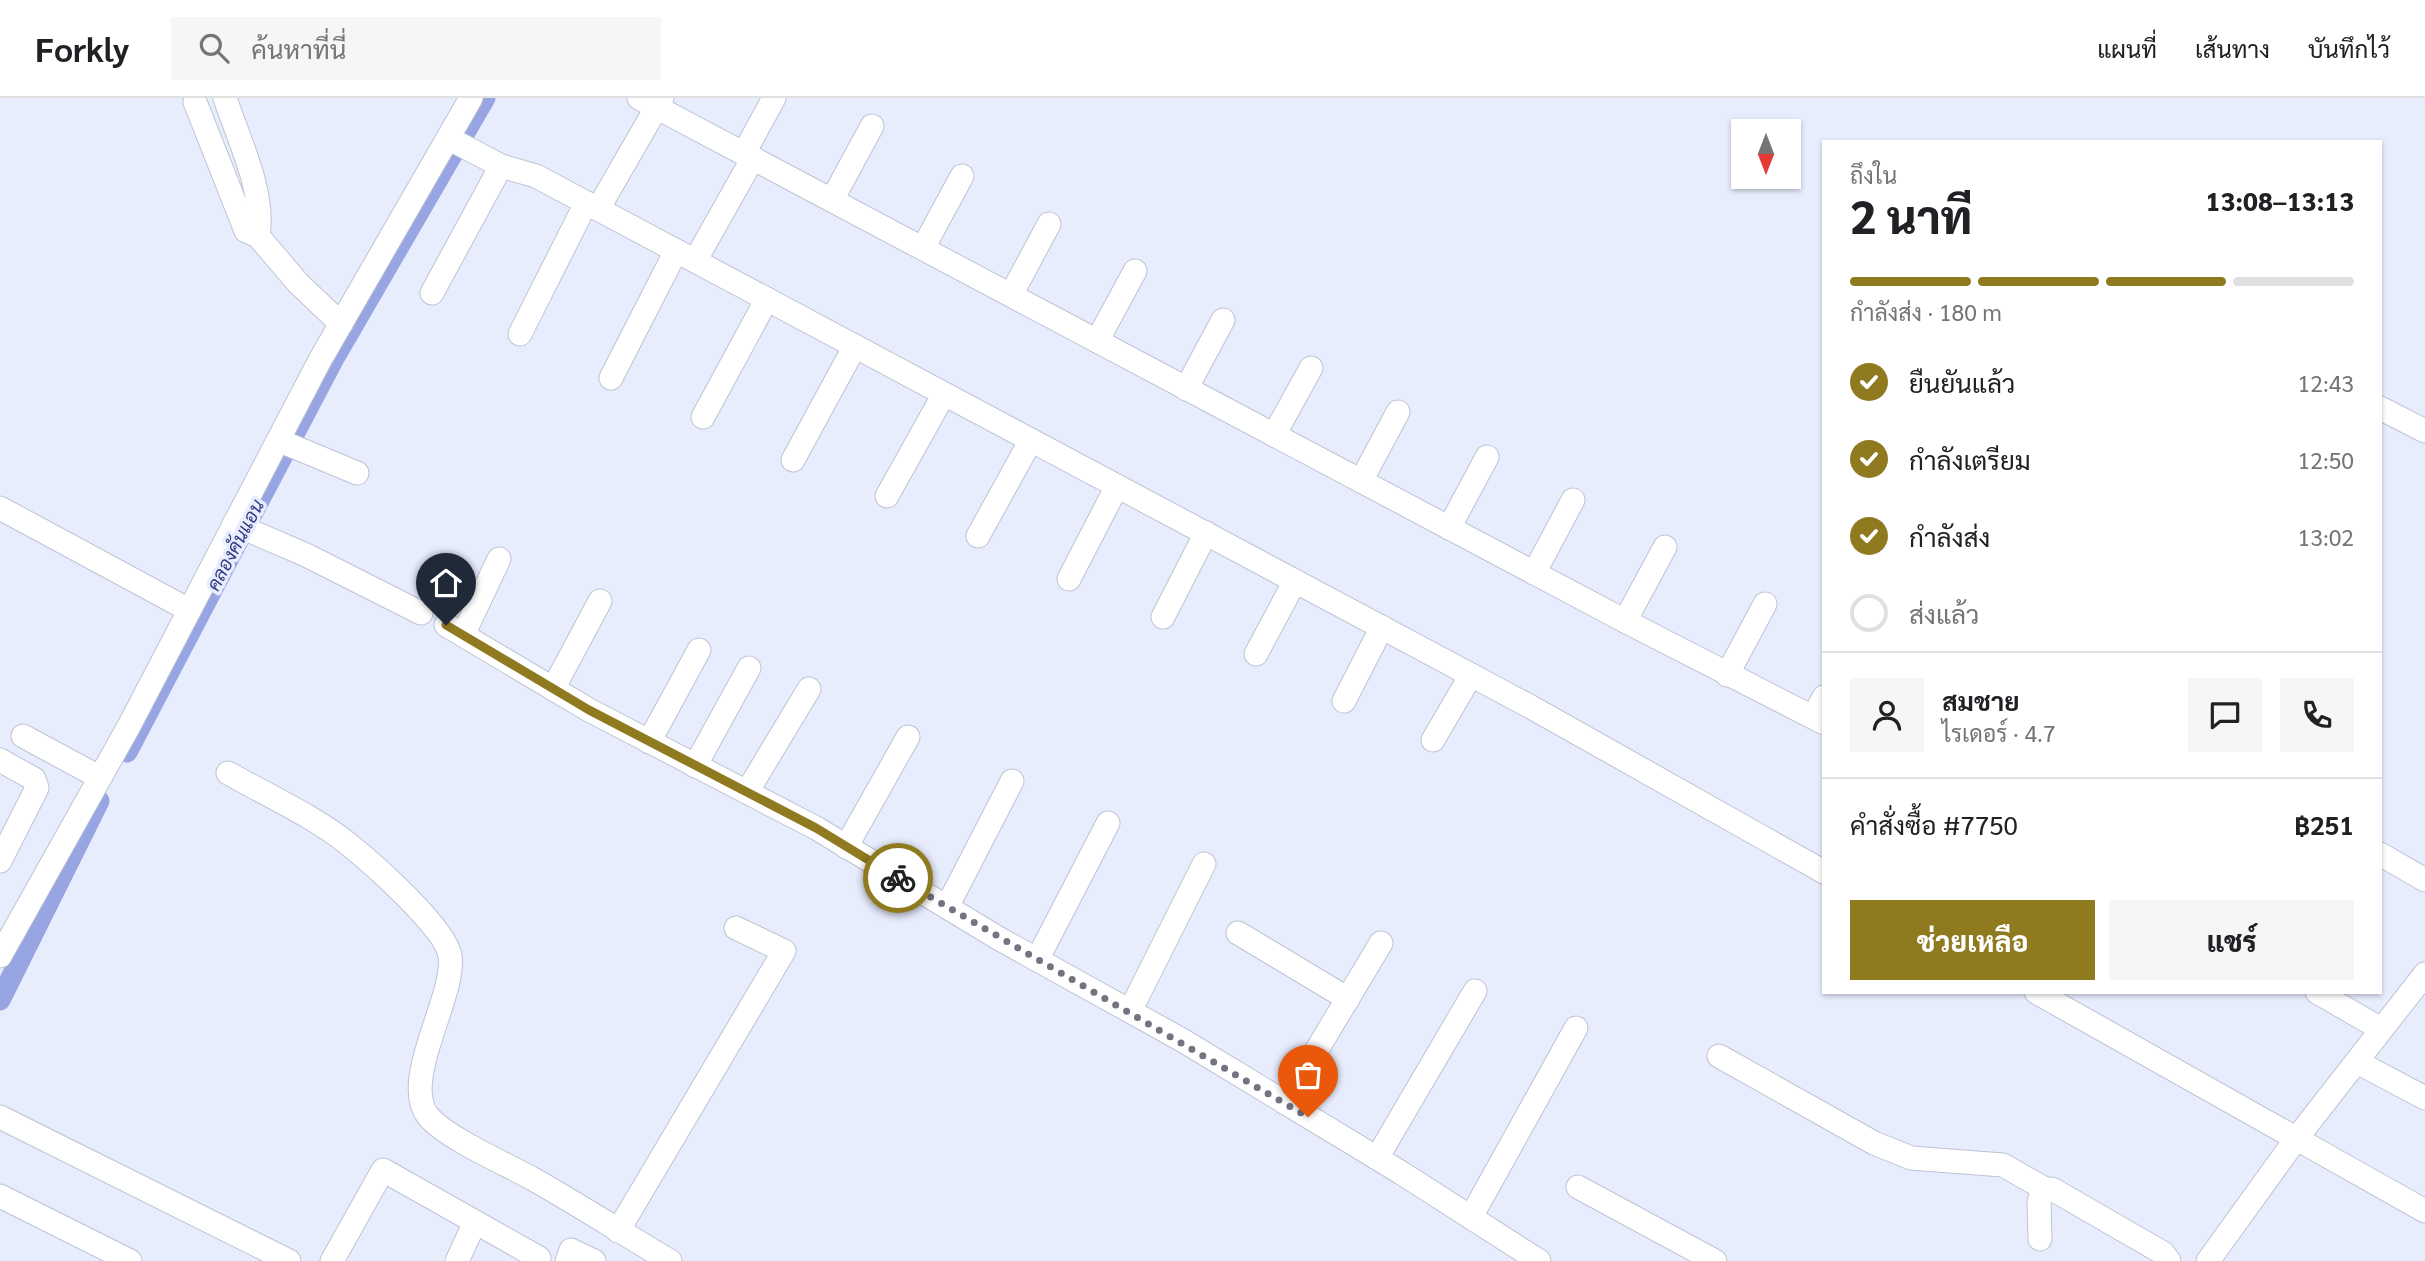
<!DOCTYPE html>
<html lang="th">
<meta charset="utf-8">
<style>
:root{--surface:#fff;--page:#f6f6f6;--text:#202124;--muted:#757577;--line:#e0e0e0;--accent:#907a1f}
body{margin:0;font-family:Georgia,Sarabun,serif;background:var(--page);color:var(--text);height:100vh;display:flex;flex-direction:column;font-size:26px;white-space:nowrap}
*{box-sizing:border-box;margin:0}
p{font-size:23px;color:var(--muted)}
.icon{flex:none;width:38px;height:38px;fill:none;stroke:currentColor;stroke-width:2;stroke-linecap:round;stroke-linejoin:round}
.map{position:relative;flex:1;overflow:hidden}
.details{position:absolute;left:1822px;top:42px;width:560px;height:854px;display:flex;flex-direction:column;background:var(--surface);border-radius:0px;box-shadow:0 2px 5px #0004}
.details>*{flex:none}
.needle{width:46px;rotate:180deg}
.controls{position:absolute;left:1731px;top:21px;display:grid;gap:14px}
.controls a{display:grid;place-items:center;width:70px;height:70px;border-radius:0px;background:var(--surface);box-shadow:0 2px 5px #0004;font-size:35px}
.pin{position:absolute;display:grid;place-items:center;width:60px;height:60px;color:#fff;margin:-72px -30px;border-radius:50% 50% 50% 0;rotate:-45deg;box-shadow:0 0 7px #0007}
.pin .icon{rotate:45deg}
.courier{position:absolute;display:grid;place-items:center;width:70px;height:70px;margin:-35px;border:5px solid #907a1f;border-radius:50%;background:#fff;color:#222;box-shadow:0 2px 9px #0007}
.head em{font-style:normal;font-weight:800}
.head div{display:flex;flex-direction:column-reverse}
.head{display:flex;align-items:center;justify-content:space-between;height:119px;padding:0 28px}
h1{font-size:46px;font-weight:800;line-height:52px}
.bar{display:grid;grid-template-columns:repeat(4,1fr);gap:10px 7px;align-content:center;height:84px;padding:0 28px}
.bar i{height:9px;border-radius:5px;background:var(--line)}
.bar .current{background:var(--accent)}
.bar p{grid-column:span 4}
.line{display:flex;align-items:center;gap:18px;padding:0 28px;border-top:2px solid var(--line)}
.line div{flex:1}
.round{display:grid;place-items:center;flex:none;width:74px;height:74px;border-radius:0px;background:var(--page)}
ol{padding:0 28px;list-style:none}
li{display:flex;align-items:center;gap:21px;height:77px}
li p{margin-inline-start:auto}
li .icon{padding:7px;border-radius:50%;background:var(--accent);color:#fff;stroke-width:4}
li:last-child{color:var(--muted)}
li i{width:38px;height:38px;border:4px solid var(--line);border-radius:50%}
.primary-button{display:flex;gap:14px;margin-top:auto;padding:14px 28px}
.primary-button a{flex:1;height:80px;border-radius:0px;background:var(--accent);color:#fff;font-size:28px;font-weight:800;line-height:80px;text-align:center}
.primary-button a+a{background:var(--page);color:var(--text)}
header{display:flex;align-items:center;gap:42px;box-sizing:border-box;height:98px;padding:0 35px;background:var(--surface);border-bottom:2px solid var(--line)}
header strong{font-size:33px}
nav{display:flex;gap:38px;margin-inline-start:auto;font-size:24px}
.search{width:490px;height:63px;background:var(--page);display:flex;align-items:center;gap:18px;box-sizing:border-box;padding:0 24px;border-radius:0px;color:var(--muted);font-size:26px}
.map>svg:first-child{display:block}
.lines{fill:none;stroke-linecap:round;stroke-linejoin:round}
.canal{stroke:#97a5e2;stroke-width:21}
.minor-casing{stroke:#bec3d4;stroke-width:25}
.minor{stroke:#fff;stroke-width:23}
.done{stroke:#727580;stroke-width:7;stroke-dasharray:0 12.6}
.route{stroke:#907a1f;stroke-width:9}
.labels{text-anchor:middle;stroke-width:7;stroke-linejoin:round;paint-order:stroke}
.water-label{font-size:19px;font-style:italic;fill:#323b82;stroke:#e8edfe}
</style>
<header>
<strong>Forkly</strong>
<div class="search"><svg class="icon" aria-label="search" viewBox="0 0 24 24"><circle cx="10" cy="10" r="6"/><path d="M15 15l6 6"/></svg>ค้นหาที่นี่</div>
<nav><a>แผนที่</a><a>เส้นทาง</a><a>บันทึกไว้</a></nav>
</header>
<div class="map">
<svg width="2425" height="1163" viewBox="0 0 2425 1163">
<rect width="100%" height="100%" fill="#e8edfe"/>
<g class="lines">
<g class="canal">
<polyline points="127,654 333,262 485,0"/>
<polyline points="0,902 99,703"/>
</g>
<g class="minor-casing">
<g id="minor">
<path d="M225 0C239 43 265 93 258 138"/>
<polyline points="639,0 1625,523 1824,625"/>
<polyline points="195,4 246,133 258,138 298,185 341,226"/>
<polyline points="448,40 501,68 536,78 1531,609 1824,774"/>
<polyline points="744,55 774,0"/>
<polyline points="832,102 872,28"/>
<polyline points="598,111 662,0"/>
<polyline points="923,150 962,78"/>
<polyline points="695,163 753,60"/>
<polyline points="432,195 501,68"/>
<polyline points="1011,197 1049,126"/>
<polyline points="520,236 586,105"/>
<polyline points="1097,243 1135,173"/>
<polyline points="611,280 676,153"/>
<polyline points="1186,291 1223,222"/>
<polyline points="2380,310 2425,333"/>
<polyline points="703,319 767,201"/>
<polyline points="1274,337 1311,270"/>
<polyline points="280,343 357,375"/>
<polyline points="793,362 855,248"/>
<polyline points="1361,383 1398,314"/>
<polyline points="887,398 944,296"/>
<polyline points="0,410 189,512"/>
<polyline points="234,426 306,457 421,515"/>
<polyline points="1449,430 1487,359"/>
<polyline points="978,438 1031,342"/>
<polyline points="1534,475 1573,402"/>
<polyline points="1069,481 1117,388"/>
<polyline points="1163,519 1206,435"/>
<polyline points="1625,523 1665,449"/>
<polyline points="446,527 589,612 816,730 998,840 1182,942 1400,1074 1539,1163"/>
<polyline points="464,535 499,461"/>
<polyline points="1256,556 1295,483"/>
<polyline points="1727,577 1765,506"/>
<polyline points="553,591 600,503"/>
<polyline points="1344,603 1382,529"/>
<polyline points="1813,619 1824,599"/>
<polyline points="23,638 99,679"/>
<polyline points="1433,642 1471,577"/>
<polyline points="649,644 699,552"/>
<polyline points="0,662 34,681 37,690 0,763"/>
<polyline points="695,668 749,570"/>
<path d="M228 675C265 696 315 719 347 745 371 764 446 830 450 858 456 898 400 982 428 1018 446 1040 506 1066 533 1081 579 1107 624 1136 670 1163"/>
<polyline points="747,694 809,591"/>
<polyline points="846,749 908,639"/>
<polyline points="2380,756 2425,782"/>
<polyline points="947,809 1012,683"/>
<polyline points="1238,835 1348,901"/>
<polyline points="0,858 129,628 320,262 471,0"/>
<polyline points="1037,862 1108,725"/>
<polyline points="2036,894 2425,1113"/>
<polyline points="2317,894 2381,931"/>
<polyline points="1130,913 1204,766"/>
<polyline points="1719,958 1874,1045 1911,1060 2003,1067 2045,1091"/>
<polyline points="2357,964 2425,1000"/>
<polyline points="1285,1005 1381,845"/>
<polyline points="0,1019 289,1163"/>
<polyline points="1377,1060 1475,893"/>
<polyline points="1578,1089 1715,1163"/>
<polyline points="0,1098 130,1163"/>
<polyline points="1471,1119 1576,930"/>
<polyline points="618,1133 784,853 736,830"/>
<polyline points="2040,1141 2039,1104 2043,1092 2052,1091 2163,1155 2169,1163"/>
<polyline points="332,1163 383,1072 539,1160"/>
<polyline points="457,1163 475,1124"/>
<polyline points="567,1163 571,1152 594,1163"/>
<polyline points="2208,1163 2296,1041 2425,876"/>
</g>
</g>
<use href="#minor" class="minor"/>
</g>
<g class="lines">
<polyline class="done" points="898,780 1308,1019"/>
<polyline class="route" points="446,527 589,612 816,730 898,780"/>
</g>
<g class="labels">
<g class="water-label">
<text transform="translate(235 447) rotate(-62)" y="7">คลองคันแอน</text>
</g>
</g>
</svg>
<div class="controls">
<a><svg class="needle" viewBox="-14 -14 28 28"><path d="M0-13l5 13h-10z" fill="#e53935"/><path d="M0 13l5-13h-10z" fill="#757577"/></svg></a>
</div>
<div class="pin" style="left:1308px;top:1019px;background:#ea580c"><svg class="icon" aria-label="bag" viewBox="0 0 24 24"><path d="M5 8h14l-1 12H6zM9 8a3 3 0 0 1 6 0"/></svg></div>
<div class="pin" style="left:446px;top:527px;background:#1f2937"><svg class="icon" aria-label="home" viewBox="0 0 24 24"><path d="M3 11l9-7 9 7M6 9v11h12V9"/></svg></div>
<div class="courier" style="left:898px;top:780px"><svg class="icon" aria-label="bike" viewBox="0 0 24 24"><circle cx="6" cy="16" r="4"/><circle cx="18" cy="16" r="4"/><path d="M6 16l4-8h5l3 8M10 8l3 8H6M13 5h3"/></svg></div>
<section class="details">
<div class="head"><div><h1>2 นาที</h1><p>ถึงใน</p></div><em>13:08–13:13</em></div>
<div class="bar"><i class="current"></i><i class="current"></i><i class="current"></i><i></i><p>กำลังส่ง · 180 m</p></div>
<ol>
<li><svg class="icon" aria-label="check" viewBox="0 0 24 24"><path d="M5 12l5 5 9-10"/></svg>ยืนยันแล้ว<p>12:43</p></li>
<li><svg class="icon" aria-label="check" viewBox="0 0 24 24"><path d="M5 12l5 5 9-10"/></svg>กำลังเตรียม<p>12:50</p></li>
<li><svg class="icon" aria-label="check" viewBox="0 0 24 24"><path d="M5 12l5 5 9-10"/></svg>กำลังส่ง<p>13:02</p></li>
<li><i></i>ส่งแล้ว</li>
</ol>
<div class="line" style="height:126px"><a class="round"><svg class="icon" aria-label="person" viewBox="0 0 24 24"><circle cx="12" cy="8" r="4"/><path d="M4 21q1-7 8-7t8 7"/></svg></a><div><b>สมชาย</b><p>ไรเดอร์ · 4.7</p></div><a class="round"><svg class="icon" aria-label="chat" viewBox="0 0 24 24"><path d="M4 5h16v11H9l-5 4z"/></svg></a><a class="round"><svg class="icon" aria-label="phone" viewBox="0 0 24 24"><path d="M5 4h4l2 5-3 2q2 4 5 5l2-3 5 2v4C11 20 4 13 5 4z"/></svg></a></div>
<div class="line" style="height:91px"><div>คำสั่งซื้อ #7750</div><b>฿251</b></div>
<div class="primary-button"><a>ช่วยเหลือ</a><a>แชร์</a></div>
</section>
</div>
